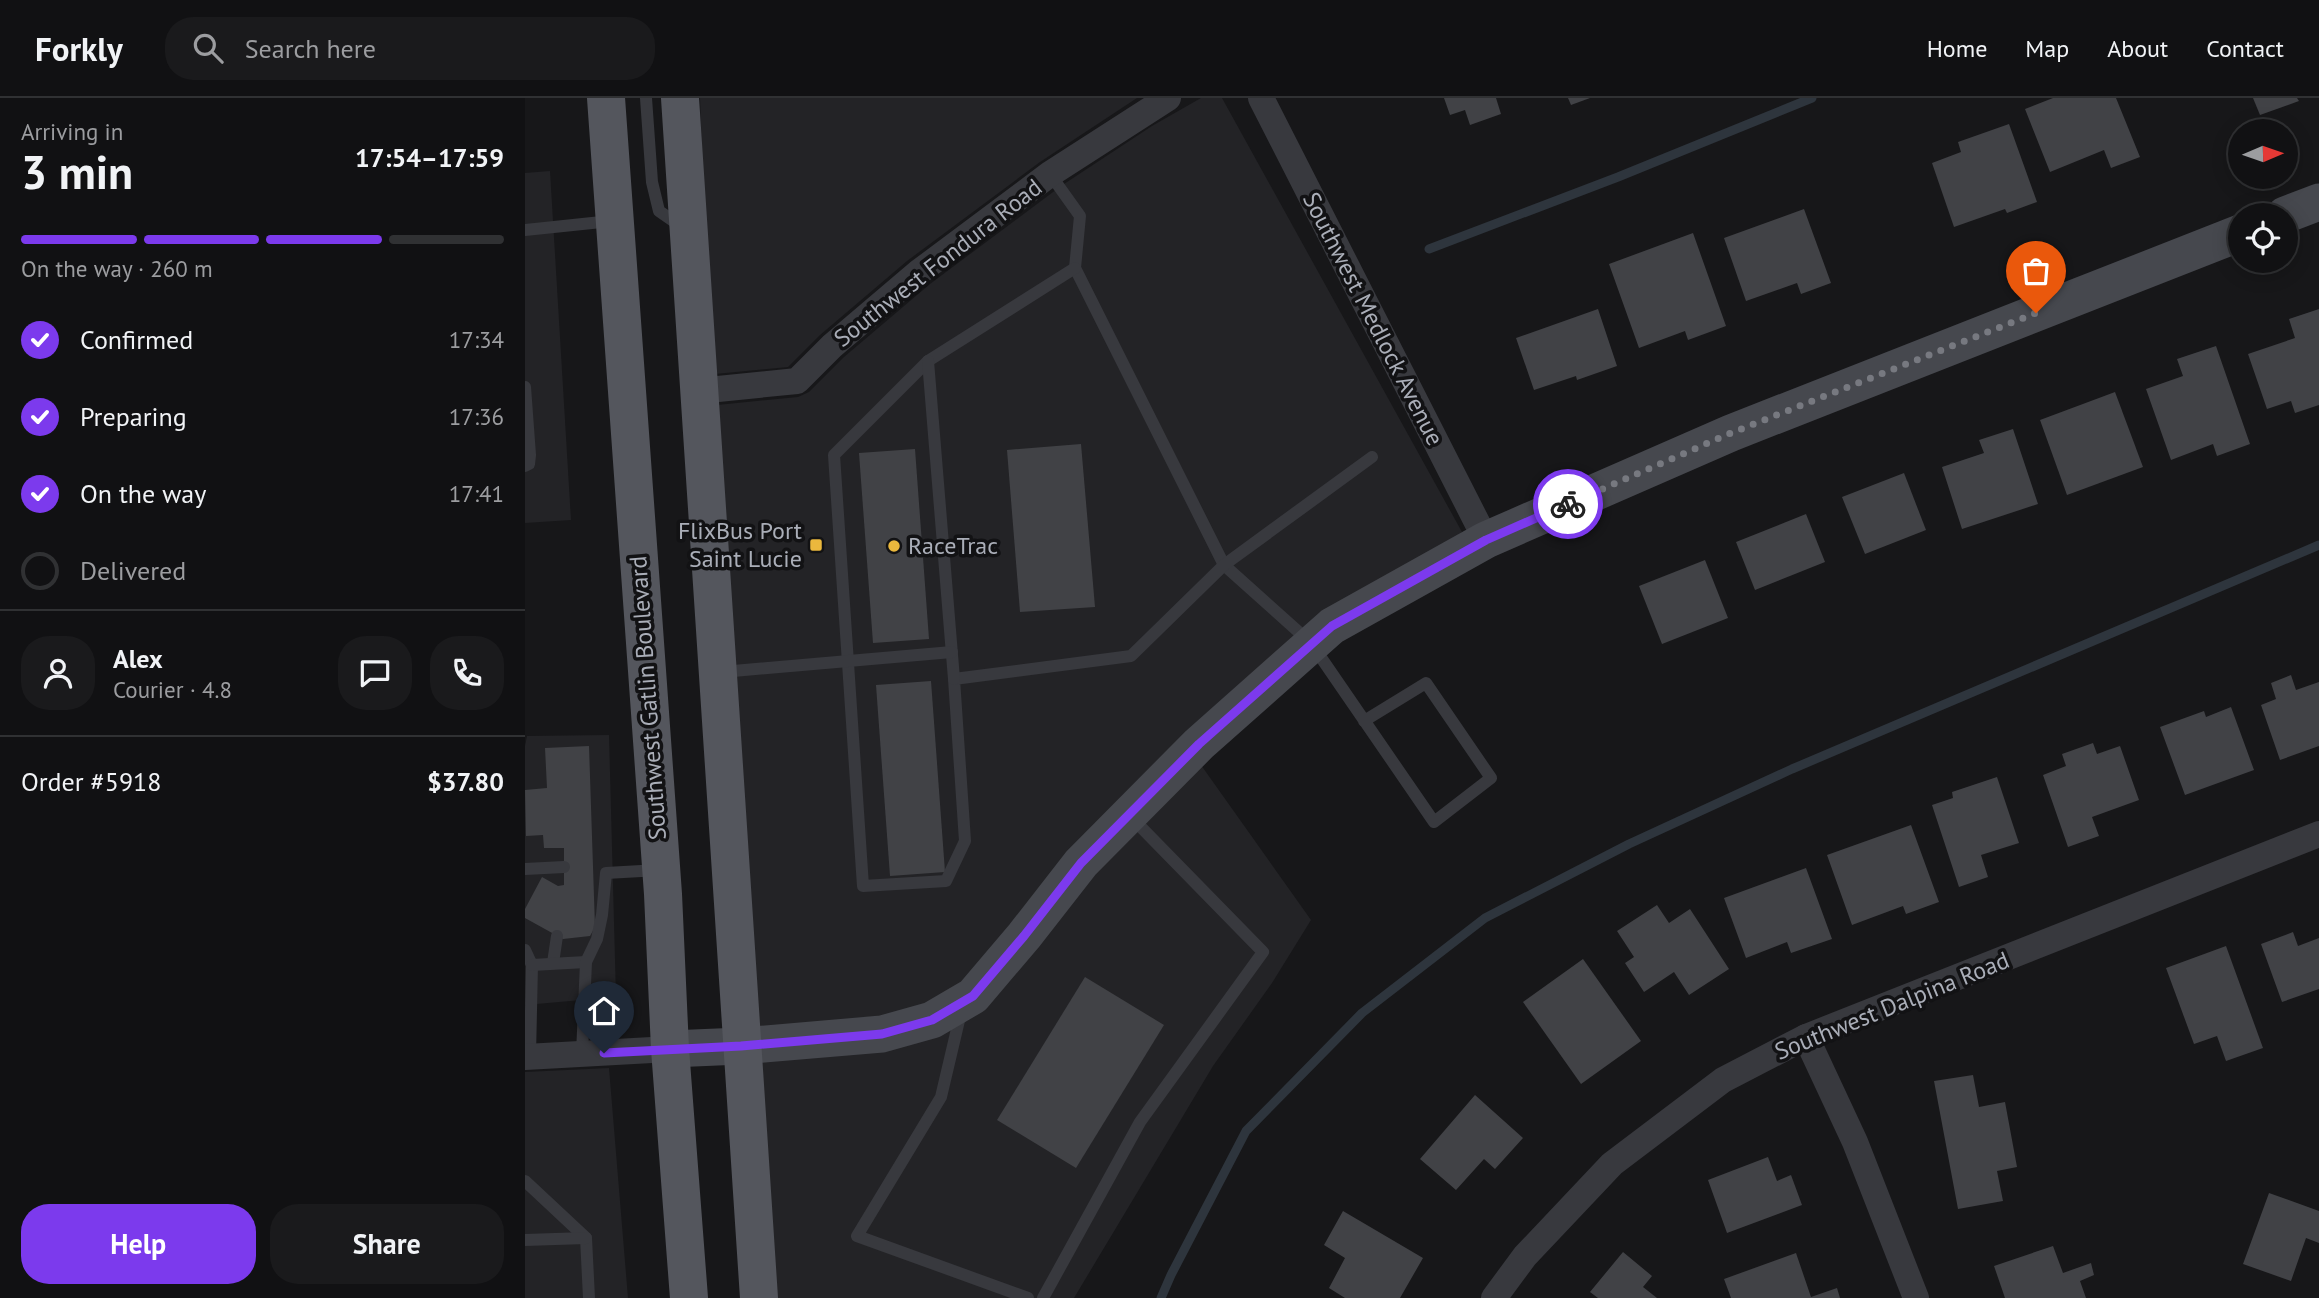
<!DOCTYPE html>
<meta charset="utf-8">
<style>
:root{--surface:#111113;--page:#1a1a1c;--text:#f1f3f6;--muted:#9c9da0;--line:#303133;--accent:#7c3aed}
body{margin:0;font-family:"PT Sans",sans-serif;background:var(--page);color:var(--text);height:100vh;display:flex;flex-direction:column;font-size:26px;white-space:nowrap}
*{box-sizing:border-box;margin:0}
p{font-size:23px;color:var(--muted)}
.icon{flex:none;width:38px;height:38px;fill:none;stroke:currentColor;stroke-width:2;stroke-linecap:round;stroke-linejoin:round}
.map{position:relative;flex:1;overflow:hidden}
.panel{display:flex;flex-direction:column;background:var(--surface);width:525px}
.panel>*{flex:none}
.needle{width:46px;rotate:88deg}
.tools{position:absolute;left:1703px;top:21px;display:grid;gap:14px}
.tools a{display:grid;place-items:center;width:70px;height:70px;border-radius:50%;background:var(--surface);box-shadow:0 4px 18px #0003,0 0 0 2px var(--line);font-size:35px}
.pin{position:absolute;display:grid;place-items:center;width:60px;height:60px;color:#fff;margin:-72px -30px;border-radius:50% 50% 50% 0;rotate:-45deg;box-shadow:0 0 7px #0007}
.pin .icon{rotate:45deg}
.courier{position:absolute;display:grid;place-items:center;width:70px;height:70px;margin:-35px;border:5px solid #7c3aed;border-radius:50%;background:#fff;color:#222;box-shadow:0 2px 9px #0007}
.summary em{font-style:normal;font-weight:700}
.summary div{display:flex;flex-direction:column-reverse}
.summary{display:flex;align-items:center;justify-content:space-between;height:119px;padding:0 21px}
h1{font-size:46px;font-weight:700;line-height:52px}
.bar{display:grid;grid-template-columns:repeat(4,1fr);gap:10px 7px;align-content:center;height:84px;padding:0 21px}
.bar i{height:9px;border-radius:5px;background:var(--line)}
.bar .current{background:var(--accent)}
.bar p{grid-column:span 4}
.line{display:flex;align-items:center;gap:18px;padding:0 21px;border-top:2px solid var(--line)}
.line div{flex:1}
.round{display:grid;place-items:center;flex:none;width:74px;height:74px;border-radius:28px;background:var(--page)}
ol{padding:0 21px;list-style:none}
li{display:flex;align-items:center;gap:21px;height:77px}
li p{margin-inline-start:auto}
li .icon{padding:7px;border-radius:50%;background:var(--accent);color:#fff;stroke-width:4}
li:last-child{color:var(--muted)}
li i{width:38px;height:38px;border:4px solid var(--line);border-radius:50%}
.primary-button{display:flex;gap:14px;margin-top:auto;padding:14px 21px}
.primary-button a{flex:1;height:80px;border-radius:28px;background:var(--accent);color:#fff;font-size:28px;font-weight:700;line-height:80px;text-align:center}
.primary-button a+a{background:var(--page);color:var(--text)}
header{display:flex;align-items:center;gap:42px;box-sizing:border-box;height:98px;padding:0 35px;background:var(--surface);border-bottom:2px solid var(--line)}
header strong{font-size:33px}
nav{display:flex;gap:38px;margin-inline-start:auto;font-size:24px}
.search{width:490px;height:63px;background:var(--page);display:flex;align-items:center;gap:18px;box-sizing:border-box;padding:0 24px;border-radius:28px;color:var(--muted);font-size:26px}
main{display:flex;flex:1;min-height:0}
.map>svg:first-child{display:block}
.built{fill:#232326}
.lines{fill:none;stroke-linecap:round;stroke-linejoin:round}
.stream{stroke:#2e353d;stroke-width:9}
.building{fill:#414246}
.lane{stroke:#38393e;stroke-width:12}
.street{stroke:#38393e;stroke-width:26}
.secondary{stroke:#46484e;stroke-width:37}
.primary{stroke:#54565d;stroke-width:38}
.done{stroke:#777980;stroke-width:7;stroke-dasharray:0 12.6}
.route{stroke:#7c3aed;stroke-width:9}
.poi-dot{fill:#ebb83d;stroke:#121214;stroke-width:2.5}
.labels{text-anchor:middle;stroke-width:7;stroke-linejoin:round;paint-order:stroke}
.street-label{font-size:24px;fill:#aaaeb8;stroke:#121214}
.poi-label{font-size:24px;fill:#aaaeb8;stroke:#121214;text-anchor:end}
</style>
<header>
<strong>Forkly</strong>
<div class="search"><svg class="icon" aria-label="search" viewBox="0 0 24 24"><circle cx="10" cy="10" r="6"/><path d="M15 15l6 6"/></svg>Search here</div>
<nav><a>Home</a><a>Map</a><a>About</a><a>Contact</a></nav>
</header>
<main>
<section class="panel">
<div class="summary"><div><h1>3 min</h1><p>Arriving in</p></div><em>17:54–17:59</em></div>
<div class="bar"><i class="current"></i><i class="current"></i><i class="current"></i><i></i><p>On the way · 260 m</p></div>
<ol>
<li><svg class="icon" aria-label="check" viewBox="0 0 24 24"><path d="M5 12l5 5 9-10"/></svg>Confirmed<p>17:34</p></li>
<li><svg class="icon" aria-label="check" viewBox="0 0 24 24"><path d="M5 12l5 5 9-10"/></svg>Preparing<p>17:36</p></li>
<li><svg class="icon" aria-label="check" viewBox="0 0 24 24"><path d="M5 12l5 5 9-10"/></svg>On the way<p>17:41</p></li>
<li><i></i>Delivered</li>
</ol>
<div class="line" style="height:126px"><a class="round"><svg class="icon" aria-label="person" viewBox="0 0 24 24"><circle cx="12" cy="8" r="4"/><path d="M4 21q1-7 8-7t8 7"/></svg></a><div><b>Alex</b><p>Courier · 4.8</p></div><a class="round"><svg class="icon" aria-label="chat" viewBox="0 0 24 24"><path d="M4 5h16v11H9l-5 4z"/></svg></a><a class="round"><svg class="icon" aria-label="phone" viewBox="0 0 24 24"><path d="M5 4h4l2 5-3 2q2 4 5 5l2-3 5 2v4C11 20 4 13 5 4z"/></svg></a></div>
<div class="line" style="height:91px"><div>Order #5918</div><b>$37.80</b></div>
<div class="primary-button"><a>Help</a><a>Share</a></div>
</section>
<div class="map">
<svg width="1794" height="1200" viewBox="0 0 1794 1200">
<rect width="100%" height="100%" fill="#171719"/>
<g class="built">
<polygon points="175,0 612,0 515,64 382,163 295,237 263,269 190,276 178,87"/>
<polygon points="676,0 697,0 937,434 485,829 436,887 400,908 354,921 233,931 192,307 273,299 284,294 319,259 405,186 536,88 627,28"/>
<polygon points="25,73 46,422 0,425 0,75"/>
<polygon points="84,637 91,899 0,907 0,648 2,638"/>
<polygon points="676,667 786,822 747,885 688,968 549,1200 252,1200 235,962 362,951 570,774"/>
<polygon points="84,970 103,1200 0,1200 0,974"/>
</g>
<g class="lines">
<g class="stream">
<polyline points="904,151 1093,79 1287,0"/>
<polyline points="636,1200 646,1177 721,1033 837,915 960,820 1104,746 1267,671 1794,447"/>
</g>
</g>
<g class="building">
<polygon points="919,0 971,0 976,16 945,27 940,12 925,17"/>
<polygon points="1043,0 1065,0 1046,7"/>
<polygon points="1528,0 1591,0 1615,59 1586,70 1579,52 1525,74 1500,11"/>
<polygon points="1728,0 1772,0 1774,3 1735,17"/>
<polygon points="1484,26 1512,104 1482,115 1480,111 1429,129 1407,65 1436,54 1433,44"/>
<polygon points="1279,111 1306,185 1276,196 1272,185 1221,203 1199,140"/>
<polygon points="1168,135 1201,228 1163,242 1160,233 1114,250 1084,166"/>
<polygon points="1073,211 1092,268 1052,282 1051,278 1009,292 991,240"/>
<polygon points="1794,211 1794,307 1770,315 1766,303 1742,311 1723,256 1770,240 1764,221"/>
<polygon points="1691,248 1725,346 1692,358 1688,346 1646,362 1621,291 1658,278 1652,261"/>
<polygon points="1590,294 1618,369 1542,397 1515,322"/>
<polygon points="1488,331 1513,406 1437,431 1417,369 1459,355 1454,342"/>
<polygon points="556,346 570,509 495,514 482,352"/>
<polygon points="390,351 404,541 348,545 334,355"/>
<polygon points="1379,375 1401,432 1340,456 1317,399"/>
<polygon points="1281,416 1300,464 1230,492 1211,444"/>
<polygon points="1180,462 1203,520 1137,546 1114,488"/>
<polygon points="1766,577 1771,592 1794,584 1794,648 1755,662 1736,607 1751,601 1746,585"/>
<polygon points="406,583 420,774 365,778 351,587"/>
<polygon points="1706,609 1729,672 1660,697 1635,629 1679,613 1681,619"/>
<polygon points="1568,645 1572,656 1595,648 1614,702 1567,719 1574,738 1543,749 1518,677 1541,668 1537,656"/>
<polygon points="64,648 70,829 65,838 38,841 0,820 0,811 17,779 33,788 39,787 39,750 19,750 18,737 1,738 0,692 22,690 20,650"/>
<polygon points="1472,679 1494,745 1456,757 1463,779 1434,789 1407,707 1428,700 1427,694"/>
<polygon points="1386,727 1414,804 1381,816 1378,808 1327,827 1302,757"/>
<polygon points="1281,770 1307,841 1266,855 1262,844 1221,860 1199,800"/>
<polygon points="1132,807 1144,825 1165,811 1204,871 1164,897 1149,874 1119,894 1100,865 1109,859 1092,833"/>
<polygon points="1768,834 1773,848 1794,840 1794,891 1757,904 1736,846"/>
<polygon points="1701,848 1738,950 1701,963 1692,938 1669,946 1641,870"/>
<polygon points="1058,861 1116,943 1056,986 998,904"/>
<polygon points="560,879 639,927 551,1070 472,1022"/>
<polygon points="1448,977 1454,1009 1480,1004 1492,1069 1472,1073 1478,1103 1433,1111 1409,983"/>
<polygon points="950,997 998,1040 970,1071 959,1061 931,1092 895,1061"/>
<polygon points="1243,1059 1252,1083 1266,1077 1277,1107 1202,1135 1183,1082"/>
<polygon points="1744,1095 1794,1113 1794,1145 1781,1140 1766,1183 1718,1166"/>
<polygon points="818,1113 898,1160 875,1200 820,1200 804,1190 820,1160 799,1147"/>
<polygon points="1528,1148 1538,1175 1566,1165 1569,1177 1555,1183 1561,1200 1480,1200 1469,1168"/>
<polygon points="1098,1154 1127,1178 1118,1189 1132,1200 1073,1200 1065,1194"/>
<polygon points="1271,1155 1286,1199 1312,1190 1315,1200 1206,1200 1199,1181"/>
</g>
<g class="lines">
<g class="lane">
<polyline points="121,0 127,84 134,113 157,129"/>
<polyline points="525,76 555,118 550,170 699,467 786,545 909,724 966,680 901,585 839,623"/>
<polyline points="0,132 86,123"/>
<polyline points="550,170 403,263 309,357 338,788 421,783 440,743 429,581 606,558 699,467 847,359"/>
<polyline points="403,263 429,581"/>
<polyline points="0,289 5,357 4,366 0,368"/>
<polyline points="197,574 427,554"/>
<polyline points="0,771 39,769"/>
<polyline points="0,852 7,867 5,958"/>
<polyline points="28,865 32,838"/>
<polyline points="7,867 61,864"/>
<polyline points="436,914 416,999 332,1138 503,1200"/>
<polyline points="57,956 61,864 72,841 77,817 81,775 134,772"/>
<polyline points="0,1083 61,1140 64,1200"/>
<polyline points="0,1142 61,1140"/>
<polyline points="518,1200 615,1024 738,854 607,720"/>
</g>
<g class="street">
<polyline points="736,0 961,442"/>
<polyline points="173,293 272,283 307,248 394,174 525,76 643,0"/>
<polyline points="1281,939 1330,1044 1391,1200"/>
<polyline points="0,959 145,951"/>
<polyline points="969,1200 1000,1158 1087,1066 1198,982 1281,939 1794,736"/>
</g>
<g class="secondary">
<polyline points="1760,117 1794,104"/>
<polyline points="145,951 216,948 357,936 407,922 448,898 499,838 556,765 674,646 807,528 961,442 1206,335 1715,135"/>
</g>
<g class="primary">
<polyline points="81,0 138,796 145,951 164,1200"/>
<polyline points="155,0 234,1200"/>
</g>
</g>
<g class="lines">
<polyline class="done" points="1043,406 1206,335 1511,215"/>
<polyline class="route" points="79,955 216,948 357,936 407,922 448,898 499,838 556,765 674,646 807,528 961,442 1043,406"/>
</g>
<g class="poi-dot">
<rect x="284" y="440" width="14" height="14" rx="3.5"/>
<circle cx="369" cy="448" r="7"/>
</g>
<g class="labels">
<g class="street-label">
<text transform="translate(413 165) rotate(-38)" y="8">Southwest Fondura Road</text>
<text transform="translate(848 221) rotate(63)" y="8">Southwest Medlock Avenue</text>
<text transform="translate(123 600) rotate(-94)" y="8">Southwest Gatlin Boulevard</text>
<text transform="translate(1367 908) rotate(-22)" y="8">Southwest Dalpina Road</text>
</g>
<g class="poi-label">
<text x="277" y="441">FlixBus Port<tspan x="277" dy="28">Saint Lucie</tspan></text>
<text x="383" y="456" text-anchor="start">RaceTrac</text>
</g>
</g>
</svg>
<div class="tools">
<a><svg class="needle" viewBox="-14 -14 28 28"><path d="M0-13l5 13h-10z" fill="#e53935"/><path d="M0 13l5-13h-10z" fill="#9c9da0"/></svg></a>
<a><svg class="icon" aria-label="locate" viewBox="0 0 24 24"><circle cx="12" cy="12" r="6"/><path d="M12 2v4M12 18v4M2 12h4M18 12h4"/></svg></a>
</div>
<div class="pin" style="left:1511px;top:215px;background:#ea580c"><svg class="icon" aria-label="bag" viewBox="0 0 24 24"><path d="M5 8h14l-1 12H6zM9 8a3 3 0 0 1 6 0"/></svg></div>
<div class="pin" style="left:79px;top:955px;background:#1f2937"><svg class="icon" aria-label="home" viewBox="0 0 24 24"><path d="M3 11l9-7 9 7M6 9v11h12V9"/></svg></div>
<div class="courier" style="left:1043px;top:406px"><svg class="icon" aria-label="bike" viewBox="0 0 24 24"><circle cx="6" cy="16" r="4"/><circle cx="18" cy="16" r="4"/><path d="M6 16l4-8h5l3 8M10 8l3 8H6M13 5h3"/></svg></div>
</div>
</main>
